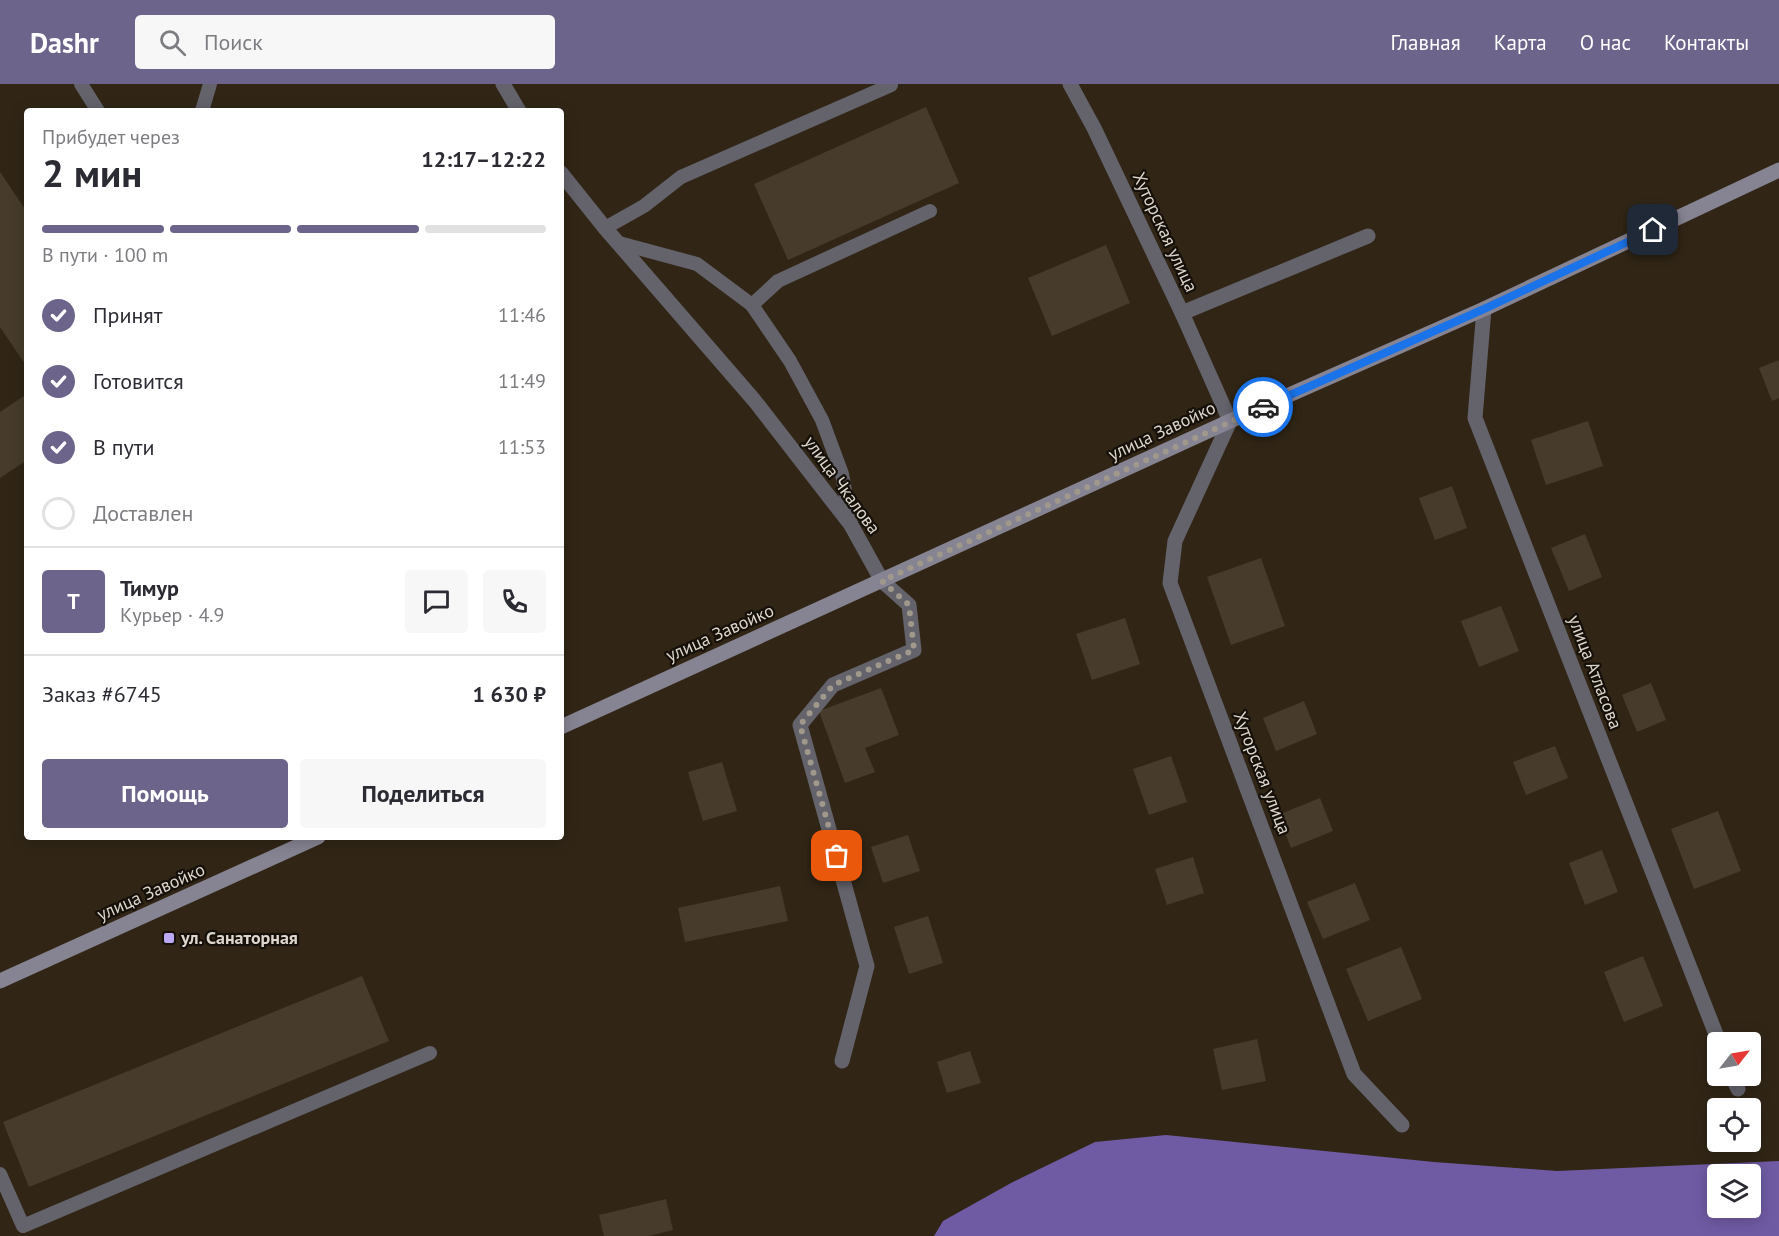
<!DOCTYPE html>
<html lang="ru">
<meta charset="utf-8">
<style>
:root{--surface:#fff;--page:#f7f7f7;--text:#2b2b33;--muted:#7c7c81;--line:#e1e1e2;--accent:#6c648a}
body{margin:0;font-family:"PT Sans",sans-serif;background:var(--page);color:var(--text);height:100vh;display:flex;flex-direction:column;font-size:22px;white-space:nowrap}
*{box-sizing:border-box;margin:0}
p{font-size:20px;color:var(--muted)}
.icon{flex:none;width:33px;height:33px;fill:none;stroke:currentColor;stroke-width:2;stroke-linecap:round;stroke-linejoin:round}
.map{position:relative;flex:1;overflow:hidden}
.details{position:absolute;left:24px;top:24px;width:540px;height:732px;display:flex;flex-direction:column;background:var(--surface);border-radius:6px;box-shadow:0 3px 15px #0003}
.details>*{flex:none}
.needle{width:39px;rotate:59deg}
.buttons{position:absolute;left:1707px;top:948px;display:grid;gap:12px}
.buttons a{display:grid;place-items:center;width:54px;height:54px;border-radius:6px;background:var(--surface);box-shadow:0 3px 15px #0003;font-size:30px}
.pin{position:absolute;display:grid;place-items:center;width:51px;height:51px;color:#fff;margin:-26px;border-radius:12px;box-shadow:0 3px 9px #0006}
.courier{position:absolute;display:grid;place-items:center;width:60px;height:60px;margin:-30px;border:4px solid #1a73e8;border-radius:50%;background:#fff;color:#222;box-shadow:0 2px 8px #0007}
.overview em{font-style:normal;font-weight:600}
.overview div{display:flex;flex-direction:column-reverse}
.overview{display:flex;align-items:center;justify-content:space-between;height:102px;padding:0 18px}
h1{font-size:39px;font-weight:600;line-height:45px}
.bar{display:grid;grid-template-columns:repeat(4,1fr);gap:9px 6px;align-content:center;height:72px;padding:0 18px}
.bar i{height:8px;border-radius:4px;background:var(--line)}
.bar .current{background:var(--accent)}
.bar p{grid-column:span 4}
.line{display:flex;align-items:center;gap:15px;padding:0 18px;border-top:2px solid var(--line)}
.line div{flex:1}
.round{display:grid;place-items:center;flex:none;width:63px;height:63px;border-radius:6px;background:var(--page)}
ol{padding:0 18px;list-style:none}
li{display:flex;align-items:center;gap:18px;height:66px}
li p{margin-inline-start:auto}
li .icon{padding:6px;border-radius:50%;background:var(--accent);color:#fff;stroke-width:4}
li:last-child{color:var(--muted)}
li i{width:33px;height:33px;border:3px solid var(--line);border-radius:50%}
.cta{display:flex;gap:12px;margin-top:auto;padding:12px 18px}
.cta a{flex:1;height:69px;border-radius:6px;background:var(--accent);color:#fff;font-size:24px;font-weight:600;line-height:69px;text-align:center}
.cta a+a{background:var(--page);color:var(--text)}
header{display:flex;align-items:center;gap:36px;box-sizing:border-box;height:84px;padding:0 30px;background:var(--accent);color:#fff}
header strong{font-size:28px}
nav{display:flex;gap:33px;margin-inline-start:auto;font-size:21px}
.search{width:420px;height:54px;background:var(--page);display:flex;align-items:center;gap:15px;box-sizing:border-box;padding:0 21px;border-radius:6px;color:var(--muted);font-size:22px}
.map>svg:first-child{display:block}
.water{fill:#6f5ba3;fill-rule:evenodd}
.building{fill:#473c2b}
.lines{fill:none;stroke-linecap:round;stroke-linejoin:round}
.service{stroke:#64636c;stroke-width:14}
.minor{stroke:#64636c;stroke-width:15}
.secondary{stroke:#868492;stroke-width:15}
.done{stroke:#a1988c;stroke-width:6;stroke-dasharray:0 10.8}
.route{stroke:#1a73e8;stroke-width:8}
.poi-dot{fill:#bca9f5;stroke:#151009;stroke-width:2}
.labels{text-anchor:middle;stroke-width:4.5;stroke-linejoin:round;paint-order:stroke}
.street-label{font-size:18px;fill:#ddd6cc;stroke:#151009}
.poi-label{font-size:18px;font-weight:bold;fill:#ddd6cc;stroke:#151009;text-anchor:start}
</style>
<header>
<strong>Dashr</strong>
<div class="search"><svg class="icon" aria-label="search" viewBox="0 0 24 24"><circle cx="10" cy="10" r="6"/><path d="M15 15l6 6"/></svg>Поиск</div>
<nav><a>Главная</a><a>Карта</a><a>О нас</a><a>Контакты</a></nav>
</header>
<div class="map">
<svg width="1779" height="1152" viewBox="0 0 1779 1152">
<rect width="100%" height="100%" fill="#312616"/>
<path class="water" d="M1166 1051 1434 1078 1557 1087 1779 1077V1152H934L943 1137 1011 1099 1095 1058ZM1718 1090H1750V1124H1718Z"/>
<g class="building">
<polygon points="926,23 959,99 788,176 754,100"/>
<polygon points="0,88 27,128 27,283 0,243"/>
<polygon points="1106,161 1130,219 1052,252 1028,194"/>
<polygon points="1779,276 1779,314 1772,317 1759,284"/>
<polygon points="27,310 27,376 0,394 0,328"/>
<polygon points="1588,337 1603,382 1546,401 1531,356"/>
<polygon points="1452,402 1467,444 1435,456 1419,414"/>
<polygon points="1585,450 1602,493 1569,507 1551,464"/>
<polygon points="1261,474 1285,542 1231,561 1207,493"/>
<polygon points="1501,522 1519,567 1479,583 1461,537"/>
<polygon points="1125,534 1140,580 1092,596 1076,550"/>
<polygon points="1651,599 1666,636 1637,648 1622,611"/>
<polygon points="881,604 899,651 865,664 875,688 845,699 819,627"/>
<polygon points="1304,617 1317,650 1276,667 1263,634"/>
<polygon points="1555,662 1568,694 1526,711 1513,678"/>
<polygon points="1171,672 1187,718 1149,731 1133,685"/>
<polygon points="722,678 737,727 703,737 688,688"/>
<polygon points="1320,714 1333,747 1291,764 1278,731"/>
<polygon points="1718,727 1741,787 1694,805 1671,745"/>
<polygon points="908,751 920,787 883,799 871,763"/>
<polygon points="1602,766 1618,808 1585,821 1569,779"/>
<polygon points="1193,773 1204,809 1167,821 1155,785"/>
<polygon points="1355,799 1370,836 1323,855 1307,818"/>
<polygon points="780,802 788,837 685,858 678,824"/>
<polygon points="928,832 943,879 909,890 894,843"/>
<polygon points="1401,863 1422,915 1368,937 1346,885"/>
<polygon points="1643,872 1663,922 1624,938 1604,888"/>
<polygon points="362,892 389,957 29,1103 3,1038"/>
<polygon points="1257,955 1266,997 1222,1006 1213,965"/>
<polygon points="970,967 981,999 947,1009 937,978"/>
<polygon points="666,1115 673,1146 649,1152 604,1152 599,1131"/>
</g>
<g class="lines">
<g class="service">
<polyline points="81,0 98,27"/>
<polyline points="202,27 210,0"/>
<polyline points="605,144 644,122 681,93 891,1"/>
<polyline points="619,159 697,180 752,221 790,277 822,336 842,390 851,441"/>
<polyline points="752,221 778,197 930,127"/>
<polyline points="0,1090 23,1142 430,969"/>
</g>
<g class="minor">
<polyline points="503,0 519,27"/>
<polyline points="1070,0 1094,44 1182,229 1368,152"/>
<polyline points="561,89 605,144 754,316 851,441 882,497 909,521 914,566 833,601 800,641 867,882 842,977"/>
<polyline points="1484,225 1475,334 1719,958"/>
<polyline points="1182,229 1230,337 1175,457 1170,499 1354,990 1402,1041"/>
<polyline points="1732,992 1738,1005"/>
</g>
<g class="secondary">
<polyline points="561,643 1230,337 1484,225 1779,86"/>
<polyline points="0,897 318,753"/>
</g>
</g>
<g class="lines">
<polyline class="done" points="837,772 800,641 833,601 914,566 909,521 882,497 1263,323"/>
<polyline class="route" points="1263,323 1484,225 1653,146"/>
</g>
<rect class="poi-dot" x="163" y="848" width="12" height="12" rx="3"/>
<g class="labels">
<g class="street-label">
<text transform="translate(1165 148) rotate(65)" y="6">Хуторская улица</text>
<text transform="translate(1162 347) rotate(-25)" y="6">улица Завойко</text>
<text transform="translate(842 401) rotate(54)" y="6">улица Чкалова</text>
<text transform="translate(720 549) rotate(-24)" y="6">улица Завойко</text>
<text transform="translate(1595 588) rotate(69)" y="6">улица Атласова</text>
<text transform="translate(1262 689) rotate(69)" y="6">Хуторская улица</text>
<text transform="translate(151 808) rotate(-24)" y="6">улица Завойко</text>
</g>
<g class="poi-label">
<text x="181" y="860">ул. Санаторная</text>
</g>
</g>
</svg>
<div class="buttons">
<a><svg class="needle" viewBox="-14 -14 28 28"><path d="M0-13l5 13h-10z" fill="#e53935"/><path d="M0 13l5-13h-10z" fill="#7c7c81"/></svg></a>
<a><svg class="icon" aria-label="locate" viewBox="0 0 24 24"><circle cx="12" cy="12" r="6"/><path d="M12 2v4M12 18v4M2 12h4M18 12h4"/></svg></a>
<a><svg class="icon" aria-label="layers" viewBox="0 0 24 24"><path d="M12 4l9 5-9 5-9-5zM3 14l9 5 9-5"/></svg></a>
</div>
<div class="pin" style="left:837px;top:772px;background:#ea580c"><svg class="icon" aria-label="bag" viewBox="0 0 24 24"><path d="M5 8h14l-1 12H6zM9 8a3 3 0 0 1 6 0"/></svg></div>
<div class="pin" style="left:1653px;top:146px;background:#1f2937"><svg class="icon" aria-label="home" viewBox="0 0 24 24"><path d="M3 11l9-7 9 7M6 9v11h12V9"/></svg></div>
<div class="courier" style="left:1263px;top:323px"><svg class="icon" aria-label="car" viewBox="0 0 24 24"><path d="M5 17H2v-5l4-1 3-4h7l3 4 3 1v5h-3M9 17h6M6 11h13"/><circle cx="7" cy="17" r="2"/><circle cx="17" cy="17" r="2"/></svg></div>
<section class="details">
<div class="overview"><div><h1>2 мин</h1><p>Прибудет через</p></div><em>12:17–12:22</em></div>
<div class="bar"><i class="current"></i><i class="current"></i><i class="current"></i><i></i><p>В пути · 100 m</p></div>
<ol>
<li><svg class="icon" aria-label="check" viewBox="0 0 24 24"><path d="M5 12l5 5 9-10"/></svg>Принят<p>11:46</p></li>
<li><svg class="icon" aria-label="check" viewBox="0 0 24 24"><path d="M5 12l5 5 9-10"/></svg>Готовится<p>11:49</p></li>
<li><svg class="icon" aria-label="check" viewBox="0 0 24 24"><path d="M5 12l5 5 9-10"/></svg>В пути<p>11:53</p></li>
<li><i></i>Доставлен</li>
</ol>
<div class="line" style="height:108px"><b class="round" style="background:var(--accent);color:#fff">Т</b><div><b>Тимур</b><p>Курьер · 4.9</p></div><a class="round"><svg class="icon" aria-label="chat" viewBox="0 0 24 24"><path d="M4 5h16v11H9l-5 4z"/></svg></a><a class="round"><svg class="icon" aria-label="phone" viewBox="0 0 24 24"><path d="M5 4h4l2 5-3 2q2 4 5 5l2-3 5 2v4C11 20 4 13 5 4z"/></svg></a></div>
<div class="line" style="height:78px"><div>Заказ #6745</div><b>1 630 ₽</b></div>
<div class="cta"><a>Помощь</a><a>Поделиться</a></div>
</section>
</div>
